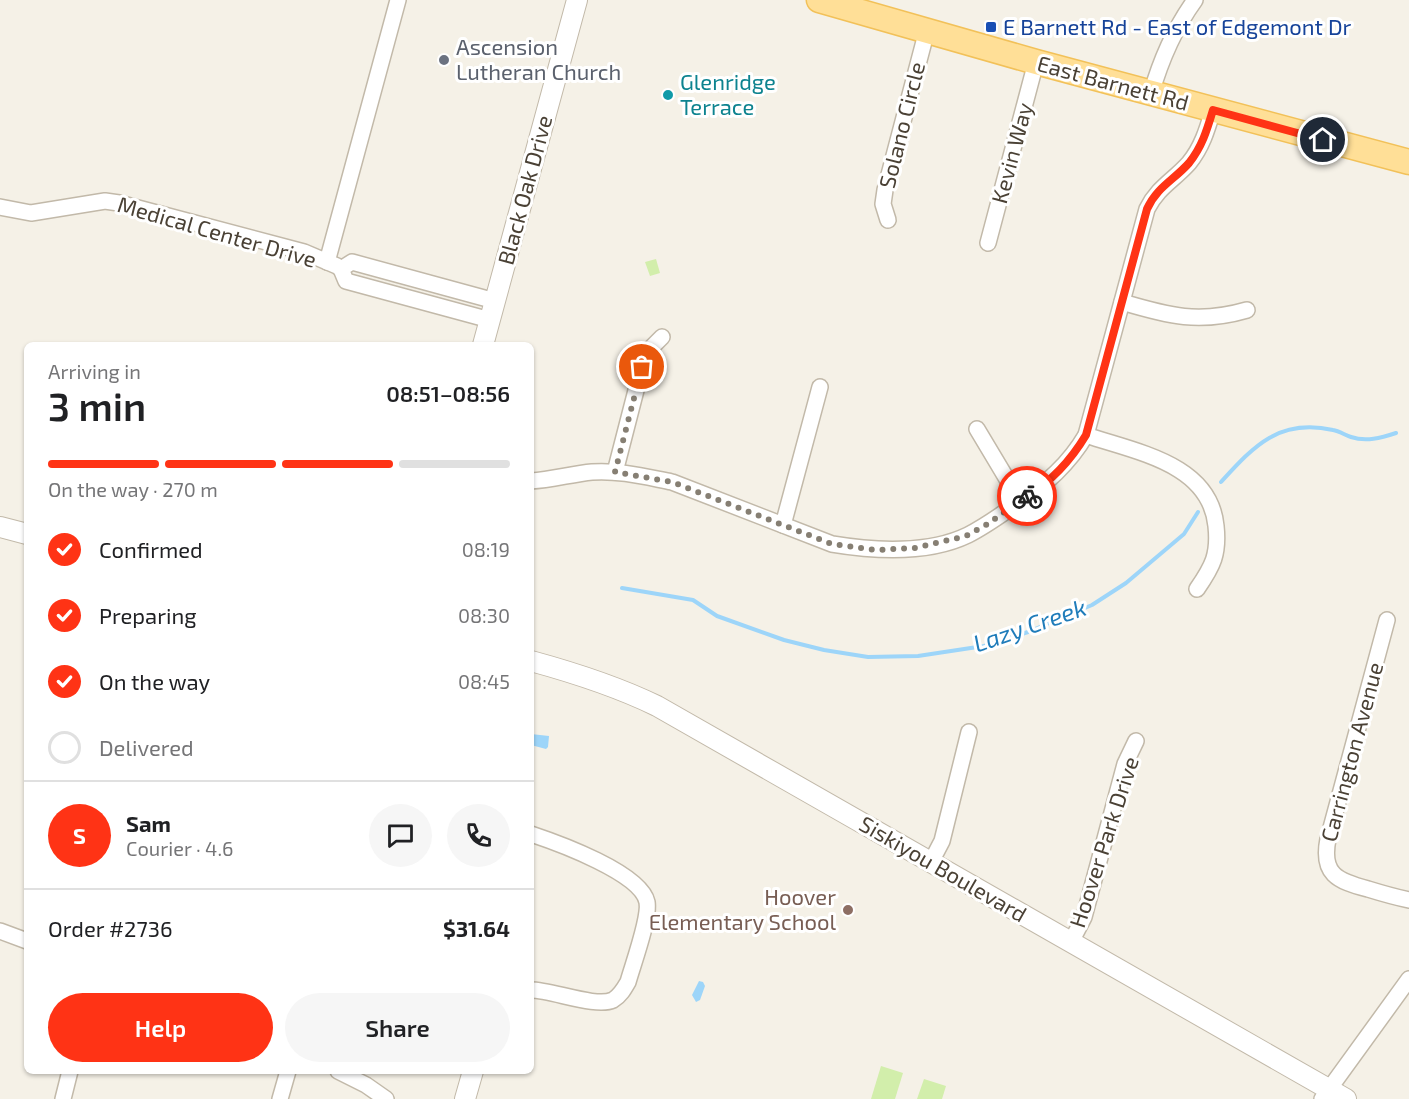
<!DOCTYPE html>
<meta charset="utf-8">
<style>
:root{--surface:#fff;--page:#f6f6f6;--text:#202124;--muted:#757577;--line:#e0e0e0;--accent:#ff3315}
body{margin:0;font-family:"Exo 2",sans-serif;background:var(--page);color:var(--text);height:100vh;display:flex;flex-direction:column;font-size:22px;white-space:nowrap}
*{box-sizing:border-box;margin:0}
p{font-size:20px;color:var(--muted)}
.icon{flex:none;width:33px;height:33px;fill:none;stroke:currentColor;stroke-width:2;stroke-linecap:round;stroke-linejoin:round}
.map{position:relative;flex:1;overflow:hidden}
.drawer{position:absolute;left:24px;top:342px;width:510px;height:732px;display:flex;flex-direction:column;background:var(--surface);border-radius:9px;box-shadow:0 2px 4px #0004}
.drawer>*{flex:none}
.pin{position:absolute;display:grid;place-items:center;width:51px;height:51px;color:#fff;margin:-26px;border:3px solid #fff;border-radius:50%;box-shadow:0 2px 6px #0007}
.courier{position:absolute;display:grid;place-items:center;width:60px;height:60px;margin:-30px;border:4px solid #ff3315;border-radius:50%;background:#fff;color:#222;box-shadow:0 2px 8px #0007}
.summary em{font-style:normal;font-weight:600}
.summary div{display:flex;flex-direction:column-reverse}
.summary{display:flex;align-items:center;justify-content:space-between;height:102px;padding:0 24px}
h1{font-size:39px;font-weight:600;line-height:45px}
.bar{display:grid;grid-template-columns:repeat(4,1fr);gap:9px 6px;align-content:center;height:72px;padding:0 24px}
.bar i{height:8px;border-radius:4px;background:var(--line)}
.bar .active{background:var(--accent)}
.bar p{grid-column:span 4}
.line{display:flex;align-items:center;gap:15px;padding:0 24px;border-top:2px solid var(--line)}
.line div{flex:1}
.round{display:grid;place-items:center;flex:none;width:63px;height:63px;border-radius:32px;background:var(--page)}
ol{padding:0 24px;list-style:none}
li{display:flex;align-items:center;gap:18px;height:66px}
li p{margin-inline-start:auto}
li .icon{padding:6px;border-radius:50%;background:var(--accent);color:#fff;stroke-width:4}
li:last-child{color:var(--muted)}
li i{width:33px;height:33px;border:3px solid var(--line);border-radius:50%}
.primary-button{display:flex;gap:12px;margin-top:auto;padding:12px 24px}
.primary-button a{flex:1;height:69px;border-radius:36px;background:var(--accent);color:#fff;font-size:24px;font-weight:600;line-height:69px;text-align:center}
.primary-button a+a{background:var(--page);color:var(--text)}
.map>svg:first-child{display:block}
.green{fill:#d2eeab}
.water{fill:#9dd5f9}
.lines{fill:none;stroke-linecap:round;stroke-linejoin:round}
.stream{stroke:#9dd5f9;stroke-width:4}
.minor-casing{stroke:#c2b9a9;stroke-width:18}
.tertiary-casing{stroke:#c2b9a9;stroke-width:22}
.primary-casing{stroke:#f2c159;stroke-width:27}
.minor{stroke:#fff;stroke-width:15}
.tertiary{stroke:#fff;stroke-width:20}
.primary{stroke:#ffdf97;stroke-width:24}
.done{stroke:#867f73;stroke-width:6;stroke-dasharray:0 10.8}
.route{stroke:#ff3315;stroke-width:8}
.transit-dot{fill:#1a4fb4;stroke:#fff;stroke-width:2}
.worship-dot{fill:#6b7280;stroke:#fff;stroke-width:2}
.culture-dot{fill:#0f9aa8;stroke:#fff;stroke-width:2}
.education-dot{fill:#8d6e63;stroke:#fff;stroke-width:2}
.labels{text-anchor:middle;stroke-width:6;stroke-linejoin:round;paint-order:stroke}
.transit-label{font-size:22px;fill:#164399;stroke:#fff;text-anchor:start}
.worship-label{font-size:22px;fill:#5b616d;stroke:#fff;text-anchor:start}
.culture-label{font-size:22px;fill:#0d838f;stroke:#fff;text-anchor:start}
.street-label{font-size:22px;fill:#4a4135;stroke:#fff}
.education-label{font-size:22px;fill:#785e54;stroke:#fff;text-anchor:end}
.water-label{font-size:24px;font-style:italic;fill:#1f7cba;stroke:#fff}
</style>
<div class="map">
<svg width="1409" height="1099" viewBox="0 0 1409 1099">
<rect width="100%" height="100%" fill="#f5f1e7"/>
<g class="green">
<polygon points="656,259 660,273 650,276 645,262"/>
<polygon points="881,1066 903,1073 895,1099 871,1099"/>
<polygon points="924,1079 946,1086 942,1099 917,1099"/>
</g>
<g class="water">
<polygon points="531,734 549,736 548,747 546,749 531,745"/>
<polygon points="699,981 703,982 705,986 700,1000 696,1002 692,995"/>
</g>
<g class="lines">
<g class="stream">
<path d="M1221 482C1254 446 1279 418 1333 430 1339 431 1345 435 1351 437 1366 442 1381 438 1396 433"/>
<polyline points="622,588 693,600 717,616 784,640 824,650 868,657 918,656 984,646 1028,632 1092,605 1126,583 1184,534 1198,512"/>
</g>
<g class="minor-casing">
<g id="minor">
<path d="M1151 94C1161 59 1174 29 1195 0"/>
<polyline points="0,207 31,213 105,201 119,203 304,252 337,266 341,269 346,281 490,320"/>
<polyline points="888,220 883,204 885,190 927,30"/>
<polyline points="988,243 1036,62"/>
<polyline points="327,262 398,0"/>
<polyline points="341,269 352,262 495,301"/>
<path d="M1122 302C1169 316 1199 324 1247 310"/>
<polyline points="977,429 1020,501"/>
<path d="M1086 435C1135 452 1210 463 1216 526 1219 554 1213 566 1197 589"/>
<polyline points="615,472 642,367 650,349 662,337"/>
<path d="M531 481C551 480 572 474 592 472 619 470 646 477 672 482L832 544C874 551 929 554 968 535 986 526 1002 514 1018 503 1046 484 1069 464 1086 435L1147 209C1158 187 1174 180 1189 163 1202 147 1207 130 1213 110"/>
<polyline points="783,525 820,387"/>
<path d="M1387 620 1328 839C1321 874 1337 881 1368 889 1381 893 1395 897 1409 900"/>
<path d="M531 834C558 843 641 873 647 902 650 918 633 964 628 982 624 989 620 996 613 1000 596 1008 552 990 531 990"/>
<polyline points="931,862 942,841 969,732"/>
<polyline points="0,931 27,941"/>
<polyline points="1071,942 1084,917 1125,764 1136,741"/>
<polyline points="338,1071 366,1085 386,1099"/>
<polyline points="63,1099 70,1071"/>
<polyline points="280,1099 288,1071"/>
<polyline points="1322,1099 1409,979"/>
</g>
</g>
<g class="tertiary-casing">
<g id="tertiary">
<polyline points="483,345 577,0"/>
<polyline points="0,527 27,534"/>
<path d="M531 661C575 673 616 686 657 706L1346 1099"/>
<polyline points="465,1099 473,1071"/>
</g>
</g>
<g class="primary-casing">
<polyline id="primary" points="819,0 1036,62 1409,162"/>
</g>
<use href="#minor" class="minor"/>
<use href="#tertiary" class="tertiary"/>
<use href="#primary" class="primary"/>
</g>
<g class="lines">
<polyline class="done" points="642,367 615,472 672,482 832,544 875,550 915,548 966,536 986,525 1027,496"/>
<path class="route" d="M1027 496C1052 481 1071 460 1086 435L1147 209C1157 187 1174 180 1189 163 1202 147 1207 130 1213 110L1323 140"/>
</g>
<rect class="transit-dot" x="985" y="21" width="12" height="12" rx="3"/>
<circle class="worship-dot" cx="444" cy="60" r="6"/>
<circle class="culture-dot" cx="668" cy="95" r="6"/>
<circle class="education-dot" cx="848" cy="910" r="6"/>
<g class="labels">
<g class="transit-label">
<text x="1003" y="35">E Barnett Rd - East of Edgemont Dr</text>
</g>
<g class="worship-label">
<text x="456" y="55">Ascension<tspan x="456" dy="25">Lutheran Church</tspan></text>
</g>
<g class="culture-label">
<text x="680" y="90">Glenridge<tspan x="680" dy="25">Terrace</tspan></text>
</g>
<g class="street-label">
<text transform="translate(1113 83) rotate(15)" y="8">East Barnett Rd</text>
<text transform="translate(902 125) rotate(-76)" y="8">Solano Circle</text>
<text transform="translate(1012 153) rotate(-75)" y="8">Kevin Way</text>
<text transform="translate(525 190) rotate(-75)" y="8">Black Oak Drive</text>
<text transform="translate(217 232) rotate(16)" y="8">Medical Center Drive</text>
<text transform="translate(1352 752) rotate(-75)" y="8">Carrington Avenue</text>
<text transform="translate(1104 842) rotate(-72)" y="8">Hoover Park Drive</text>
<text transform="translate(943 869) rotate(30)" y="8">Siskiyou Boulevard</text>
</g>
<g class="education-label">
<text x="836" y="905">Hoover<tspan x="836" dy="25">Elementary School</tspan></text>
</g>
<g class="water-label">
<text transform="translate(1030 626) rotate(-19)" y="8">Lazy Creek</text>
</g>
</g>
</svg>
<div class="pin" style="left:642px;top:367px;background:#ea580c"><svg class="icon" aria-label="bag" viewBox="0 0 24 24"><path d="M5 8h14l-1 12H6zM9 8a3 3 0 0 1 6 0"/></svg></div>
<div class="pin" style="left:1323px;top:140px;background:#1f2937"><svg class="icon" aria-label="home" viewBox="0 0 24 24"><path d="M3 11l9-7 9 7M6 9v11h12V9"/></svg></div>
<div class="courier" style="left:1027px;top:496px"><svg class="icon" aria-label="bike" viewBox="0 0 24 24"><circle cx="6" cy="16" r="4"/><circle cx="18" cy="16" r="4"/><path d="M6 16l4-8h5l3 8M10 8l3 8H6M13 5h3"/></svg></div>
<section class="drawer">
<div class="summary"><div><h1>3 min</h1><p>Arriving in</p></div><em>08:51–08:56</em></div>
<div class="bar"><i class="active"></i><i class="active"></i><i class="active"></i><i></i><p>On the way · 270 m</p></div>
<ol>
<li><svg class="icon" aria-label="check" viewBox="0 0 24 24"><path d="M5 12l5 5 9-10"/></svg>Confirmed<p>08:19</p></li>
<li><svg class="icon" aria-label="check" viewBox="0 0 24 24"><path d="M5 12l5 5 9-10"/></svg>Preparing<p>08:30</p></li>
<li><svg class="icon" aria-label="check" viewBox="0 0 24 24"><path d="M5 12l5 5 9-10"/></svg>On the way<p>08:45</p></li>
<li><i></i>Delivered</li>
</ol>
<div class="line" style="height:108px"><b class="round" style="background:var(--accent);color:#fff">S</b><div><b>Sam</b><p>Courier · 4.6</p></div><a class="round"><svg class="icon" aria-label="chat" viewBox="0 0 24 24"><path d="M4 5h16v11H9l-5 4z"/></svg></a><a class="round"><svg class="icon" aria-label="phone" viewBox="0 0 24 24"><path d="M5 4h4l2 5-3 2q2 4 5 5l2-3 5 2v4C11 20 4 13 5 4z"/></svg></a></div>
<div class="line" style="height:78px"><div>Order #2736</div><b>$31.64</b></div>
<div class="primary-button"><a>Help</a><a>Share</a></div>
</section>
</div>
